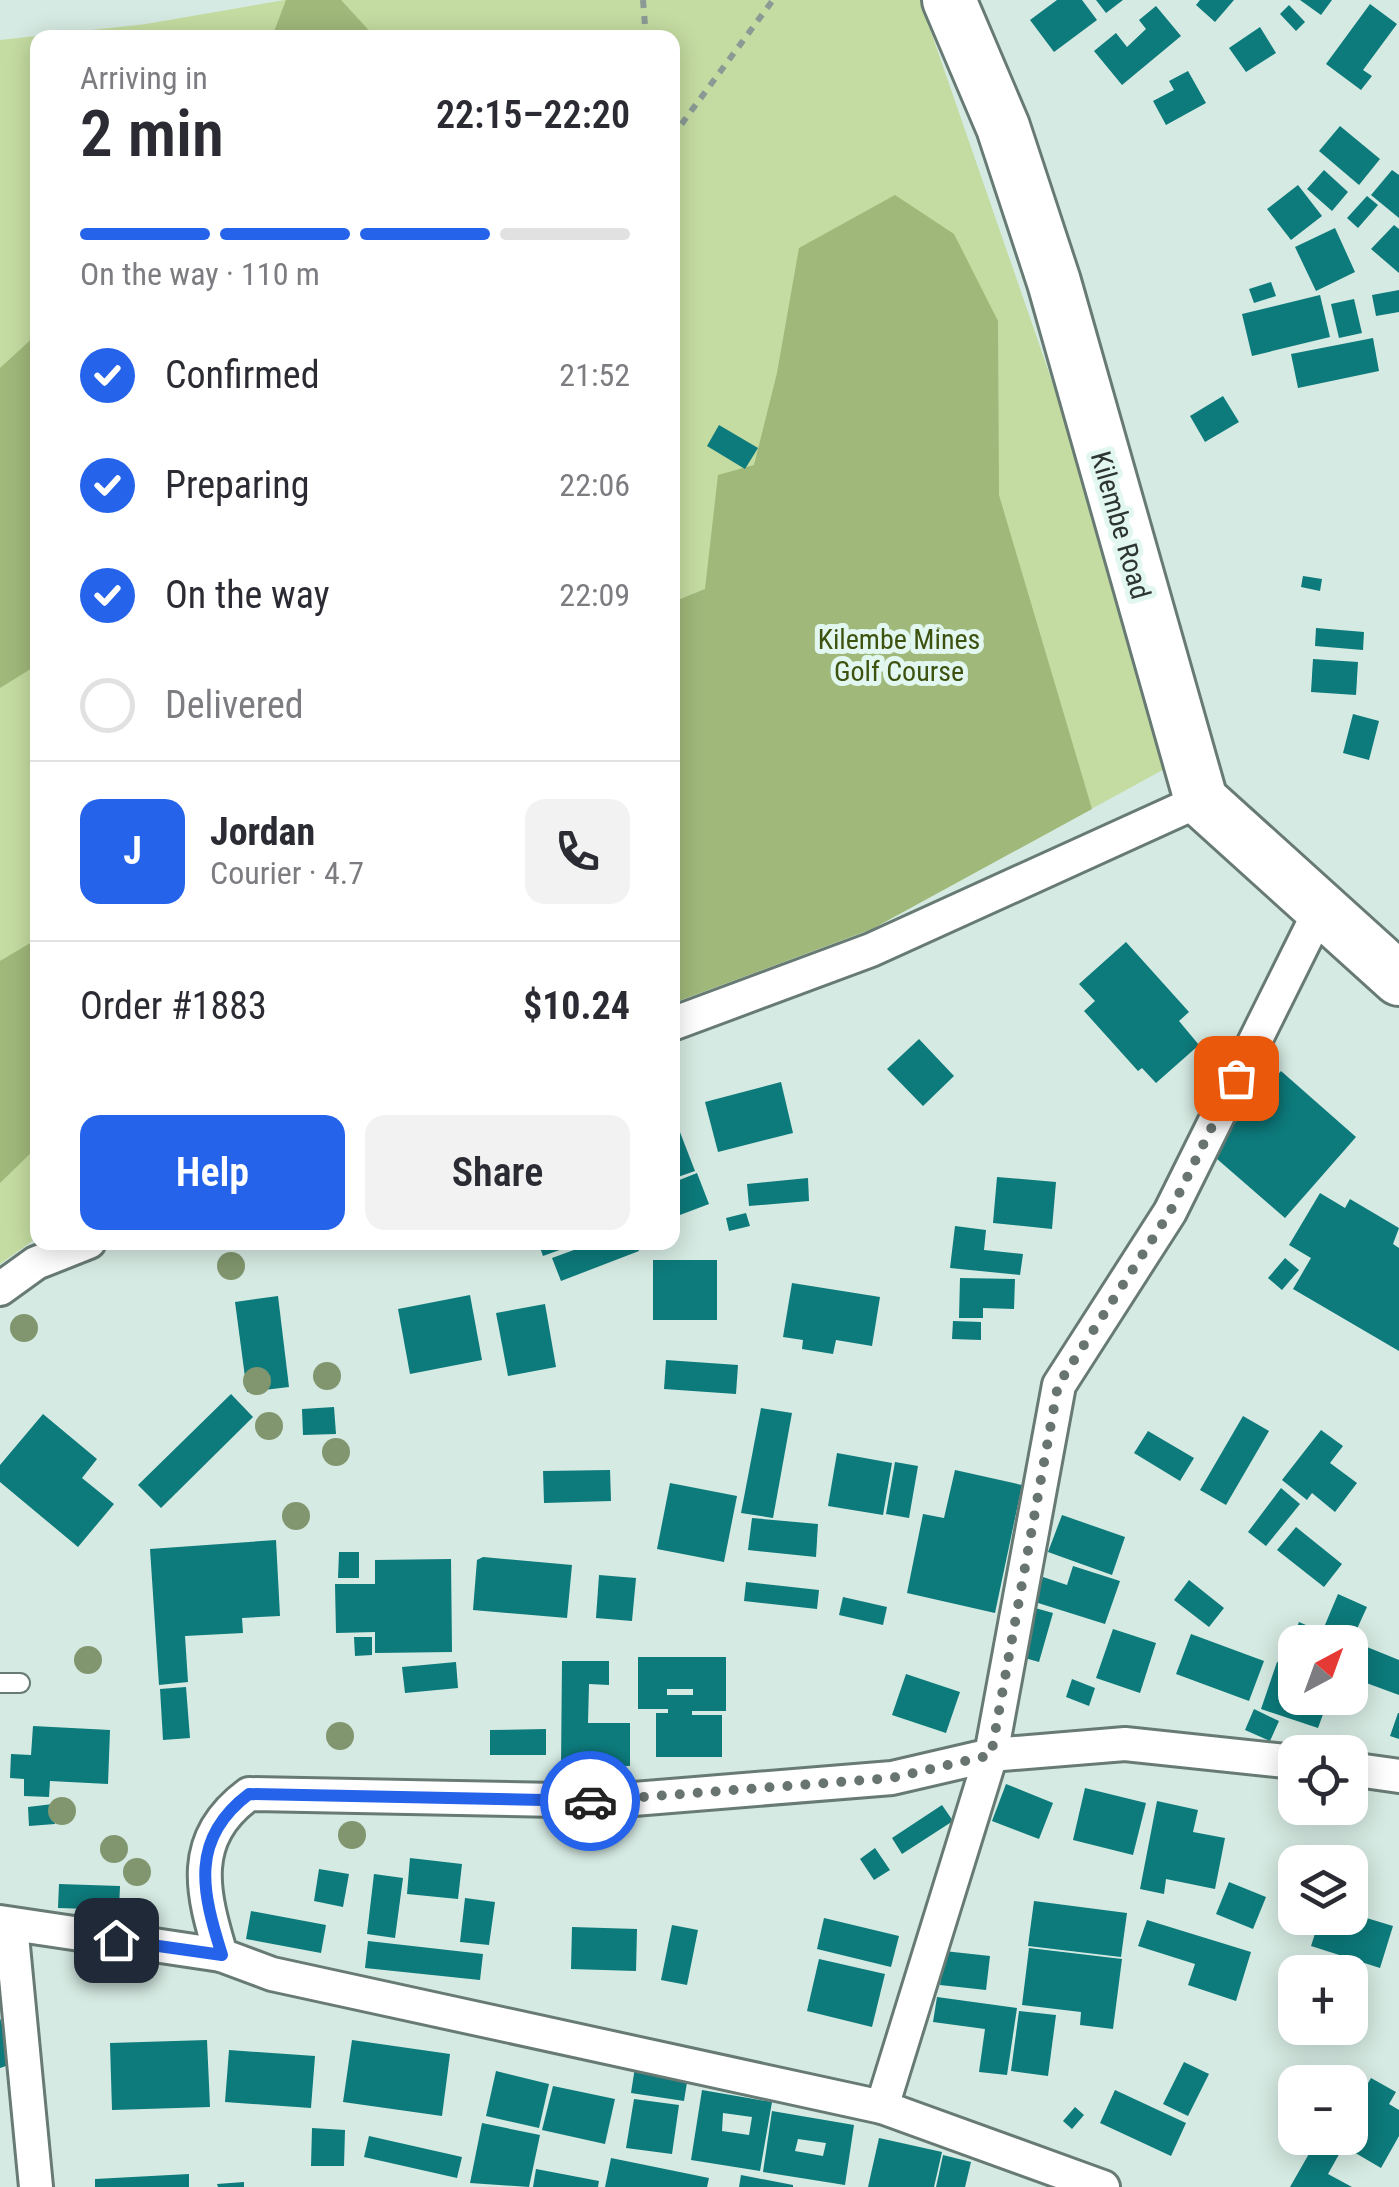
<!DOCTYPE html>
<meta charset="utf-8">
<style>
:root{--surface:#fff;--page:#f2f2f3;--text:#2b2b33;--muted:#7c7c81;--line:#e1e1e2;--accent:#2563eb}
body{margin:0;font-family:"Roboto Condensed",sans-serif;background:var(--page);color:var(--text);height:100vh;display:flex;flex-direction:column;font-size:38px;white-space:nowrap}
*{box-sizing:border-box;margin:0}
p{font-size:32px;color:var(--muted)}
.icon{flex:none;width:55px;height:55px;fill:none;stroke:currentColor;stroke-width:2;stroke-linecap:round;stroke-linejoin:round}
.map{position:relative;flex:1;overflow:hidden}
.panel{position:absolute;left:30px;top:30px;width:650px;height:1220px;display:flex;flex-direction:column;background:var(--surface);border-radius:20px;box-shadow:0 5px 25px #0003}
.panel>*{flex:none}
.needle{width:65px;rotate:41deg}
.fabs{position:absolute;left:1278px;top:1625px;display:grid;gap:20px}
.fabs a{display:grid;place-items:center;width:90px;height:90px;border-radius:20px;background:var(--surface);box-shadow:0 5px 25px #0003;font-size:50px}
.pin{position:absolute;display:grid;place-items:center;width:85px;height:85px;color:#fff;margin:-42px;border-radius:20px;box-shadow:0 5px 15px #0006}
.courier{position:absolute;display:grid;place-items:center;width:100px;height:100px;margin:-50px;border:8px solid #2563eb;border-radius:50%;background:#fff;color:#222;box-shadow:0 2px 12px #0007}
.overview em{font-style:normal;font-weight:600}
.overview div{display:flex;flex-direction:column-reverse}
.overview{display:flex;align-items:center;justify-content:space-between;height:170px;padding:0 50px}
h1{font-size:65px;font-weight:600;line-height:75px}
.bar{display:grid;grid-template-columns:repeat(4,1fr);gap:15px 10px;align-content:center;height:120px;padding:0 50px}
.bar i{height:12px;border-radius:8px;background:var(--line)}
.bar .on{background:var(--accent)}
.bar p{grid-column:span 4}
.line{display:flex;align-items:center;gap:25px;padding:0 50px;border-top:2px solid var(--line)}
.line div{flex:1}
.round{display:grid;place-items:center;flex:none;width:105px;height:105px;border-radius:20px;background:var(--page)}
ol{padding:0 50px;list-style:none}
li{display:flex;align-items:center;gap:30px;height:110px}
li p{margin-inline-start:auto}
li .icon{padding:10px;border-radius:50%;background:var(--accent);color:#fff;stroke-width:4}
li:last-child{color:var(--muted)}
li i{width:55px;height:55px;border:5px solid var(--line);border-radius:50%}
.button{display:flex;gap:20px;margin-top:auto;padding:20px 50px}
.button a{flex:1;height:115px;border-radius:20px;background:var(--accent);color:#fff;font-size:40px;font-weight:600;line-height:115px;text-align:center}
.button a+a{background:var(--page);color:var(--text)}
.map>svg:first-child{display:block}
.green{fill:#c4dba1}
.forest{fill:#a0b87a}
.building{fill:#0d7a7b;fill-rule:evenodd}
.lines{fill:none;stroke-linecap:round;stroke-linejoin:round}
.lane-casing{stroke:#687a74;stroke-width:22}
.street-casing{stroke:#687a74;stroke-width:38}
.primary-casing{stroke:#687a74;stroke-width:58}
.path{stroke:#8b9a95;stroke-width:6;stroke-dasharray:8 8;stroke-linecap:butt}
.lane{stroke:#fff;stroke-width:18}
.street{stroke:#fff;stroke-width:32}
.primary{stroke:#fff;stroke-width:52}
.tree{fill:#81966e}
.done{stroke:#687470;stroke-width:10;stroke-dasharray:0 18}
.route{stroke:#2563eb;stroke-width:12}
.labels{text-anchor:middle;stroke-width:10;stroke-linejoin:round;paint-order:stroke}
.street-label{font-size:28px;fill:#2d3533;stroke:#e2f7f0}
.park-label{font-size:28px;fill:#3d520f;stroke:#e2f7f0}
</style>
<div class="map">
<svg width="1399" height="2187" viewBox="0 0 1399 2187">
<rect width="100%" height="100%" fill="#d5eae2"/>
<polygon class="green" points="285,0 920,0 1064,416 1168,767 872,929 673,1003 672,38 38,38 38,1237 0,1264 0,40 146,24"/>
<g class="forest">
<polygon points="286,0 341,0 375,37 272,37"/>
<polygon points="895,195 954,234 998,321 999,495 1092,809 872,929 673,1003 673,602 705,589 718,475 754,465 777,373 799,248"/>
<polygon points="37,334 37,665 0,688 0,368"/>
<polygon points="37,939 37,1147 0,1183 0,961"/>
</g>
<g class="building">
<polygon points="1057,0 1082,0 1097,20 1054,52 1030,20"/>
<polygon points="1096,0 1123,0 1106,13"/>
<polygon points="1200,0 1234,0 1215,22 1196,5"/>
<polygon points="1300,0 1332,0 1321,15"/>
<polygon points="1370,4 1397,24 1363,70 1372,76 1361,90 1326,64"/>
<polygon points="1289,5 1305,22 1296,31 1280,14"/>
<polygon points="1156,6 1181,36 1122,85 1094,51 1116,33 1127,47 1146,29 1139,20"/>
<polygon points="1260,27 1276,53 1246,72 1229,48"/>
<polygon points="1188,71 1206,103 1166,125 1153,101 1174,90 1169,81"/>
<polygon points="1340,126 1380,159 1359,185 1319,151"/>
<polygon points="1324,170 1348,192 1332,211 1307,189"/>
<polygon points="1392,170 1399,175 1399,218 1371,195"/>
<polygon points="1298,185 1322,216 1291,240 1267,209"/>
<polygon points="1367,196 1378,205 1358,228 1347,218"/>
<polygon points="1394,225 1399,229 1399,273 1371,249"/>
<polygon points="1335,228 1355,272 1316,291 1295,247"/>
<polygon points="1271,282 1276,296 1254,303 1249,289"/>
<polygon points="1399,290 1399,312 1376,316 1372,295"/>
<polygon points="1320,295 1330,337 1252,356 1242,314"/>
<polygon points="1354,299 1362,333 1339,338 1331,304"/>
<polygon points="1373,338 1379,371 1298,388 1291,354"/>
<polygon points="1223,396 1239,422 1205,442 1190,416"/>
<polygon points="719,425 758,448 745,469 707,446"/>
<polygon points="1303,576 1322,579 1320,591 1301,587"/>
<polygon points="1316,628 1364,632 1363,650 1315,646"/>
<polygon points="1313,659 1358,662 1356,695 1311,692"/>
<polygon points="1353,714 1379,721 1369,760 1343,753"/>
<polygon points="1126,942 1189,1012 1179,1021 1199,1045 1156,1083 1142,1068 1138,1071 1084,1011 1095,1001 1079,984"/>
<polygon points="919,1039 954,1076 923,1106 887,1069"/>
<polygon points="1281,1071 1356,1137 1285,1218 1209,1152"/>
<polygon points="781,1082 793,1133 718,1152 705,1102"/>
<polygon points="678,1127 695,1171 672,1179 672,1129"/>
<polygon points="697,1173 709,1204 672,1218 672,1183"/>
<polygon points="997,1177 1056,1182 1052,1229 993,1223"/>
<polygon points="808,1178 809,1201 749,1206 747,1184"/>
<polygon points="1320,1193 1345,1208 1350,1199 1399,1228 1393,1244 1399,1248 1399,1351 1293,1289 1311,1258 1289,1245"/>
<polygon points="746,1213 750,1226 729,1231 726,1218"/>
<polygon points="955,1226 986,1230 984,1250 1023,1254 1020,1275 950,1268"/>
<polygon points="538,1242 579,1242 579,1243 543,1256"/>
<polygon points="580,1242 635,1242 639,1251 561,1281 552,1258 582,1247"/>
<polygon points="1285,1258 1299,1270 1282,1290 1268,1278"/>
<rect x="653" y="1260" width="64" height="60"/>
<polygon points="960,1278 1015,1279 1014,1309 983,1308 983,1318 959,1318"/>
<polygon points="792,1283 880,1297 872,1346 836,1340 833,1354 802,1349 803,1340 783,1337"/>
<polygon points="470,1295 482,1360 410,1374 398,1309"/>
<polygon points="278,1296 289,1387 247,1392 235,1302"/>
<polygon points="545,1304 556,1367 508,1376 496,1313"/>
<polygon points="953,1321 981,1322 981,1340 952,1339"/>
<polygon points="666,1360 738,1365 736,1394 664,1389"/>
<polygon points="231,1394 253,1417 161,1508 138,1485"/>
<polygon points="334,1407 336,1434 303,1435 302,1409"/>
<polygon points="761,1408 792,1413 773,1518 741,1513"/>
<polygon points="43,1414 97,1459 82,1478 114,1504 78,1547 0,1482 0,1465"/>
<polygon points="1243,1416 1269,1431 1226,1505 1200,1490"/>
<polygon points="1321,1430 1343,1446 1330,1463 1357,1483 1335,1512 1312,1493 1307,1500 1282,1480"/>
<polygon points="1148,1431 1194,1458 1180,1481 1134,1453"/>
<polygon points="837,1453 892,1463 883,1515 828,1506"/>
<polygon points="895,1462 918,1466 909,1518 886,1514"/>
<polygon points="610,1470 611,1501 544,1503 543,1471"/>
<polygon points="955,1470 1022,1485 995,1613 907,1593 923,1514 944,1518"/>
<polygon points="670,1483 737,1496 724,1562 657,1549"/>
<polygon points="1281,1488 1300,1504 1266,1546 1248,1532"/>
<polygon points="1062,1515 1125,1537 1112,1575 1048,1552"/>
<polygon points="752,1518 818,1524 816,1557 748,1550"/>
<polygon points="1296,1527 1342,1564 1324,1587 1277,1550"/>
<polygon points="276,1540 280,1616 242,1618 243,1633 185,1636 188,1682 159,1685 150,1549"/>
<polygon points="339,1552 359,1552 359,1578 338,1578"/>
<polygon points="483,1557 572,1565 567,1618 473,1610 477,1560"/>
<polygon points="451,1559 452,1652 375,1653 375,1632 336,1633 335,1584 375,1584 375,1560"/>
<polygon points="1073,1566 1120,1581 1105,1624 1035,1602 1043,1577 1067,1585"/>
<polygon points="599,1575 636,1578 632,1621 596,1618"/>
<polygon points="1189,1580 1224,1608 1209,1627 1174,1600"/>
<polygon points="746,1582 819,1590 817,1609 744,1601"/>
<polygon points="1338,1594 1367,1607 1351,1642 1295,1642 1295,1657 1286,1654 1299,1622 1322,1632"/>
<polygon points="843,1597 887,1607 883,1625 839,1615"/>
<polygon points="1028,1606 1053,1613 1039,1662 1014,1655"/>
<polygon points="1113,1629 1156,1643 1140,1693 1096,1678"/>
<polygon points="1191,1634 1264,1661 1249,1701 1176,1674"/>
<polygon points="354,1637 372,1637 372,1655 355,1656"/>
<polygon points="1362,1645 1399,1660 1399,1695 1350,1677"/>
<path d="M638 1657H726V1711H692V1715H722V1757H656V1713H668V1709H638ZM667 1689H693V1695H667Z"/>
<polygon points="562,1661 609,1661 609,1685 589,1684 588,1723 630,1723 630,1766 561,1766"/>
<polygon points="456,1662 458,1688 405,1693 402,1667"/>
<polygon points="1277,1662 1295,1668 1295,1698 1329,1698 1318,1728 1261,1709"/>
<polygon points="906,1674 960,1692 946,1733 892,1715"/>
<polygon points="1072,1679 1095,1688 1089,1706 1066,1697"/>
<polygon points="186,1687 190,1738 163,1740 160,1689"/>
<polygon points="1254,1709 1279,1721 1270,1741 1245,1730"/>
<polygon points="1398,1713 1399,1713 1399,1739 1390,1736"/>
<polygon points="33,1726 110,1730 108,1784 50,1781 49,1797 24,1796 24,1779 10,1778 11,1754 31,1755"/>
<polygon points="546,1729 546,1755 490,1755 490,1730"/>
<polygon points="1006,1784 1053,1803 1039,1839 992,1821"/>
<polygon points="1085,1788 1146,1803 1133,1855 1073,1840"/>
<polygon points="1157,1801 1198,1810 1193,1832 1225,1838 1215,1889 1166,1879 1164,1894 1140,1889"/>
<polygon points="53,1804 55,1824 29,1826 28,1807"/>
<polygon points="942,1805 953,1821 902,1854 892,1838"/>
<polygon points="875,1848 890,1870 874,1880 860,1859"/>
<polygon points="410,1858 462,1864 458,1899 407,1894"/>
<polygon points="319,1869 349,1874 343,1907 314,1901"/>
<polygon points="374,1874 403,1878 395,1938 367,1934"/>
<polygon points="1229,1882 1266,1897 1253,1929 1216,1914"/>
<polygon points="59,1884 120,1886 119,1910 58,1908"/>
<polygon points="465,1898 495,1902 489,1945 460,1942"/>
<polygon points="1034,1901 1127,1913 1121,1957 1028,1946"/>
<polygon points="251,1911 326,1925 321,1953 246,1939"/>
<polygon points="1350,1913 1393,1926 1380,1968 1311,1946 1320,1918 1350,1918"/>
<polygon points="824,1918 899,1936 891,1967 817,1949"/>
<polygon points="1147,1920 1251,1952 1236,2001 1188,1985 1195,1964 1138,1946"/>
<polygon points="672,1925 698,1930 687,1985 661,1980"/>
<polygon points="572,1927 637,1929 636,1971 571,1969"/>
<polygon points="368,1941 483,1954 480,1980 365,1968"/>
<polygon points="1029,1948 1122,1959 1113,2029 1080,2025 1081,2012 1022,2005"/>
<polygon points="944,1951 990,1956 986,1990 940,1985"/>
<polygon points="819,1959 885,1974 872,2027 807,2011"/>
<polygon points="937,1997 1017,2008 1007,2075 979,2072 985,2029 933,2022"/>
<polygon points="1350,1998 1368,2009 1356,2028 1350,2024"/>
<polygon points="1019,2011 1056,2015 1048,2076 1011,2071"/>
<polygon points="0,2018 15,2063 0,2068"/>
<polygon points="207,2040 210,2107 112,2110 110,2043"/>
<polygon points="352,2040 450,2054 442,2116 343,2102"/>
<polygon points="229,2050 315,2056 311,2108 225,2102"/>
<polygon points="1184,2062 1209,2074 1188,2116 1163,2104"/>
<polygon points="635,2067 688,2076 684,2101 631,2093"/>
<polygon points="496,2071 549,2084 539,2128 486,2116"/>
<polygon points="1341,2077 1364,2090 1371,2078 1396,2092 1389,2104 1399,2110 1399,2136 1381,2168 1352,2151 1357,2142 1350,2138 1350,2082 1338,2082"/>
<polygon points="553,2086 615,2099 605,2144 542,2130"/>
<path d="M702 2090 772 2102 760 2171 691 2160ZM723 2113 752 2117 749 2135 722 2131Z"/>
<polygon points="1115,2090 1186,2123 1171,2156 1100,2123"/>
<polygon points="634,2099 679,2105 672,2154 626,2148"/>
<polygon points="1075,2107 1084,2115 1072,2129 1063,2121"/>
<path d="M772 2111 854 2125 845 2185 763 2172ZM798 2139 826 2143 823 2156 795 2151Z"/>
<polygon points="482,2123 540,2135 529,2187 470,2183"/>
<polygon points="312,2128 345,2130 344,2166 311,2166"/>
<polygon points="369,2136 462,2157 457,2178 364,2157"/>
<polygon points="879,2138 942,2152 934,2187 868,2187"/>
<polygon points="1318,2138 1342,2149 1328,2174 1352,2187 1290,2187"/>
<polygon points="943,2155 971,2162 965,2187 936,2187"/>
<polygon points="611,2158 709,2178 707,2187 605,2187"/>
<polygon points="536,2169 599,2181 598,2187 533,2187"/>
<polygon points="189,2174 189,2187 95,2187 95,2179"/>
<polygon points="741,2175 793,2185 793,2187 739,2187"/>
<polygon points="244,2182 244,2187 218,2187 217,2184"/>
</g>
<g class="lines">
<g class="lane-casing">
<polyline id="lane" points="0,1683 20,1683"/>
</g>
<g class="street-casing">
<g id="street">
<polyline points="672,1024 871,950 1201,800"/>
<polyline points="0,1289 36,1263 89,1242"/>
<polyline points="1350,1769 1399,1776"/>
<polyline points="0,1922 221,1955"/>
<polyline points="11,1925 36,2187"/>
<polyline points="882,2107 991,1755 1059,1385 1170,1212 1319,912"/>
<path d="M1103 2187 882 2107 272 1974 221 1955C202 1892 188 1839 249 1794L609 1801 892 1778 991 1755 1125 1744 1295 1762"/>
</g>
</g>
<g class="primary-casing">
<polyline id="primary" points="949,0 1003,127 1054,282 1201,800 1399,979"/>
</g>
<g class="path">
<polyline points="643,0 646,38"/>
<polyline points="672,137 773,0"/>
</g>
<use href="#lane" class="lane"/>
<use href="#street" class="street"/>
<use href="#primary" class="primary"/>
</g>
<g class="tree">
<circle cx="231" cy="1266" r="14"/>
<circle cx="24" cy="1328" r="14"/>
<circle cx="327" cy="1376" r="14"/>
<circle cx="257" cy="1381" r="14"/>
<circle cx="269" cy="1426" r="14"/>
<circle cx="336" cy="1452" r="14"/>
<circle cx="296" cy="1516" r="14"/>
<circle cx="88" cy="1660" r="14"/>
<circle cx="340" cy="1736" r="14"/>
<circle cx="62" cy="1811" r="14"/>
<circle cx="352" cy="1835" r="14"/>
<circle cx="114" cy="1849" r="14"/>
<circle cx="137" cy="1872" r="14"/>
</g>
<g class="lines">
<polyline class="done" points="590,1801 892,1778 991,1755 1058,1385 1170,1212 1236,1078"/>
<path class="route" d="M116 1940 222 1955C202 1892 189 1839 249 1794L590 1801"/>
</g>
<g class="labels">
<g class="street-label">
<text transform="translate(1121 525) rotate(74)" y="10">Kilembe Road</text>
</g>
<g class="park-label">
<text x="899" y="649">Kilembe Mines<tspan x="899" dy="32">Golf Course</tspan></text>
</g>
</g>
</svg>
<div class="fabs">
<a><svg class="needle" viewBox="-14 -14 28 28"><path d="M0-13l5 13h-10z" fill="#e53935"/><path d="M0 13l5-13h-10z" fill="#7c7c81"/></svg></a>
<a><svg class="icon" aria-label="locate" viewBox="0 0 24 24"><circle cx="12" cy="12" r="6"/><path d="M12 2v4M12 18v4M2 12h4M18 12h4"/></svg></a>
<a><svg class="icon" aria-label="layers" viewBox="0 0 24 24"><path d="M12 4l9 5-9 5-9-5zM3 14l9 5 9-5"/></svg></a>
<a>+</a>
<a>−</a>
</div>
<div class="pin" style="left:1236px;top:1078px;background:#ea580c"><svg class="icon" aria-label="bag" viewBox="0 0 24 24"><path d="M5 8h14l-1 12H6zM9 8a3 3 0 0 1 6 0"/></svg></div>
<div class="pin" style="left:116px;top:1940px;background:#1f2937"><svg class="icon" aria-label="home" viewBox="0 0 24 24"><path d="M3 11l9-7 9 7M6 9v11h12V9"/></svg></div>
<div class="courier" style="left:590px;top:1801px"><svg class="icon" aria-label="car" viewBox="0 0 24 24"><path d="M5 17H2v-5l4-1 3-4h7l3 4 3 1v5h-3M9 17h6M6 11h13"/><circle cx="7" cy="17" r="2"/><circle cx="17" cy="17" r="2"/></svg></div>
<section class="panel">
<div class="overview"><div><h1>2 min</h1><p>Arriving in</p></div><em>22:15–22:20</em></div>
<div class="bar"><i class="on"></i><i class="on"></i><i class="on"></i><i></i><p>On the way · 110 m</p></div>
<ol>
<li><svg class="icon" aria-label="check" viewBox="0 0 24 24"><path d="M5 12l5 5 9-10"/></svg>Confirmed<p>21:52</p></li>
<li><svg class="icon" aria-label="check" viewBox="0 0 24 24"><path d="M5 12l5 5 9-10"/></svg>Preparing<p>22:06</p></li>
<li><svg class="icon" aria-label="check" viewBox="0 0 24 24"><path d="M5 12l5 5 9-10"/></svg>On the way<p>22:09</p></li>
<li><i></i>Delivered</li>
</ol>
<div class="line" style="height:180px"><b class="round" style="background:var(--accent);color:#fff">J</b><div><b>Jordan</b><p>Courier · 4.7</p></div><a class="round"><svg class="icon" aria-label="phone" viewBox="0 0 24 24"><path d="M5 4h4l2 5-3 2q2 4 5 5l2-3 5 2v4C11 20 4 13 5 4z"/></svg></a></div>
<div class="line" style="height:130px"><div>Order #1883</div><b>$10.24</b></div>
<div class="button"><a>Help</a><a>Share</a></div>
</section>
</div>
